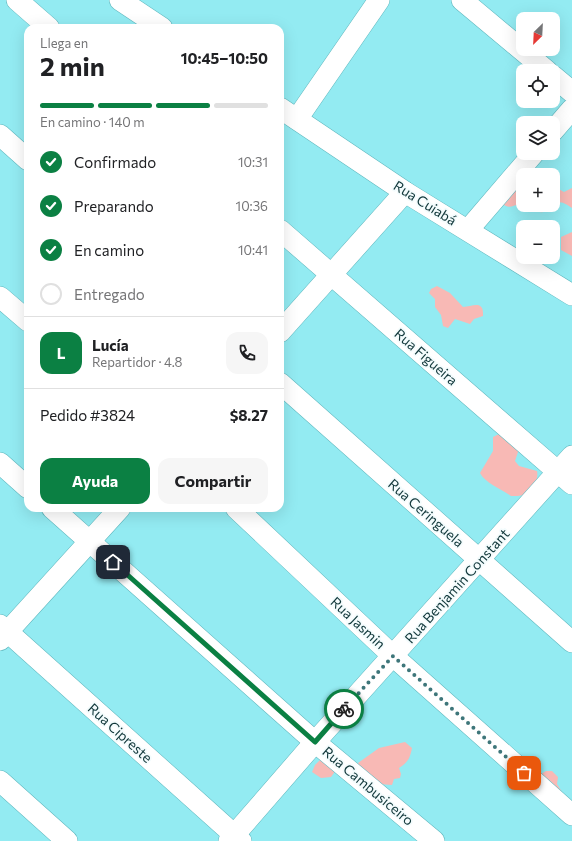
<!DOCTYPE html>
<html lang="es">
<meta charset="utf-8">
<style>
:root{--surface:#fff;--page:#f6f6f6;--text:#202124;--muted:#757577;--line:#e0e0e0;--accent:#0b8043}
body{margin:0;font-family:Commissioner,sans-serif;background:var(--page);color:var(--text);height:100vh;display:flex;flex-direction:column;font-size:15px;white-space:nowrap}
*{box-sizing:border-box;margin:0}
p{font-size:13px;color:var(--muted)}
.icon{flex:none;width:22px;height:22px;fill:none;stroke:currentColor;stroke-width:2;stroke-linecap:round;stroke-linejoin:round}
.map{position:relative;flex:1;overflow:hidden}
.sheet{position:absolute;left:24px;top:24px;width:260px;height:488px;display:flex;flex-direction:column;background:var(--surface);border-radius:12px;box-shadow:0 4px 16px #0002}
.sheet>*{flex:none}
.needle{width:26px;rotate:204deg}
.fabs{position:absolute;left:516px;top:12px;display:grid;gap:8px}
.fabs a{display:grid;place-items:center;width:44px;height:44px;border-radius:8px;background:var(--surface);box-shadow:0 4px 16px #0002;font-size:20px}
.pin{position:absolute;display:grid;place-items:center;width:34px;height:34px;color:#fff;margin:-17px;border-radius:8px;box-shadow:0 2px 6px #0006}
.courier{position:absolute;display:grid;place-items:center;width:40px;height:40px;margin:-20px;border:3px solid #0b8043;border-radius:50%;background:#fff;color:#222;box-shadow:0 1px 5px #0007}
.summary em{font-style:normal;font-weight:700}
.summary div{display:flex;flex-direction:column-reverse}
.summary{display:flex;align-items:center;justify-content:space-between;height:68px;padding:0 16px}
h1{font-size:26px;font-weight:700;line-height:30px}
.bar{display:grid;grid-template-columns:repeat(4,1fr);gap:6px 4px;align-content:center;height:48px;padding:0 16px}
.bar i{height:5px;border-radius:3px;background:var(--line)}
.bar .active{background:var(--accent)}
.bar p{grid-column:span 4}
.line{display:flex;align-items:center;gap:10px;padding:0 16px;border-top:1px solid var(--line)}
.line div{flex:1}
.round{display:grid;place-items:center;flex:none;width:42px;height:42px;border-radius:12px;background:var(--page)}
ol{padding:0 16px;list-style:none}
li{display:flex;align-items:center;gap:12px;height:44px}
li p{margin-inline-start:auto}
li .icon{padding:4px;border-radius:50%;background:var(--accent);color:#fff;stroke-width:4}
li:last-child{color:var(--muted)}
li i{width:22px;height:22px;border:2px solid var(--line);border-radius:50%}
.cta{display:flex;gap:8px;margin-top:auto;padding:8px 16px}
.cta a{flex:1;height:46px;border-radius:12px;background:var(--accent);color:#fff;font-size:16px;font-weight:700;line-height:46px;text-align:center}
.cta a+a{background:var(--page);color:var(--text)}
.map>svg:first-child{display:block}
.green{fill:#f8b9b5}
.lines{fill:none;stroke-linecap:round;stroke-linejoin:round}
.minor-casing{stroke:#60b8bf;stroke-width:22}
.minor{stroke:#fff;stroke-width:21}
.done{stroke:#3e767a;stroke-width:4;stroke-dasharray:0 7.2}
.route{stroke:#0b8043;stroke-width:5}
.labels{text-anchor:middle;stroke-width:3.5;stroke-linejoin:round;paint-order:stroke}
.street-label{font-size:14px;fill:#11373a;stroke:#f4fcfd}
</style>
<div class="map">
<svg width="572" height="841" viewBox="0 0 572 841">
<rect width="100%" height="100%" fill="#93ebf2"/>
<g class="green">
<path d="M530 171 539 175H523V205H553C541 220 535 207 522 205 513 203 511 211 501 203 498 182 511 174 530 171Z"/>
<path d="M553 186 564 192 572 188V208C566 204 560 199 553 205Z"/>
<polygon points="572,232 572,256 561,250 561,237"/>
<path d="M437 286 450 293 463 307C472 307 484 299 483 316L474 319 470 324 455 319 448 328 443 326 441 315 435 307V299L429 293 431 289Z"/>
<path d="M505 431 519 449 515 461 519 466 537 471C539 480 533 490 524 495 521 496 514 496 511 496 501 489 485 483 480 473L493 451V437Z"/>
<path d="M405 742 412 748C410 759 407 763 399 768L401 774 400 778 394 779 392 785 378 784 359 766 358 763 379 748Z"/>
<polygon points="321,759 336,770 331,777 321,778 312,772 315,765"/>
<polygon points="552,771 558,777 557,784 562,792 555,791 541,774 546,771"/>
</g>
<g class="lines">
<g class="minor-casing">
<g id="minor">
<polyline points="17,0 49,28"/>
<polyline points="120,0 162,28"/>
<polyline points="462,0 547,71"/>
<polyline points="553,76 572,92"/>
<polyline points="280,108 405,192 572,295"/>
<polyline points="297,119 379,0"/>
<polyline points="553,131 572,109"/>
<polyline points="0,135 28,160"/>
<polyline points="280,230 572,484"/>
<polyline points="468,230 534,153"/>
<polyline points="0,297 28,321"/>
<polyline points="280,332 405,192"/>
<polyline points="280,383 572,642"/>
<polyline points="0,463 28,488"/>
<polyline points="52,508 315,742 434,841"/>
<polyline points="236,508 393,656 572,815"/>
<polyline points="0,625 241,841"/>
<polyline points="0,640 120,508"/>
<polyline points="0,781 67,841"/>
<polyline points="229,841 315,742 572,456"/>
</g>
</g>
<use href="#minor" class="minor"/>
</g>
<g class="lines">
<polyline class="done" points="344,709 393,656 524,773"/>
<polyline class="route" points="113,562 315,742 344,709"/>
</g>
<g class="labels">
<g class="street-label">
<text transform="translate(425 203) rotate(32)" y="5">Rua Cuiabá</text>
<text transform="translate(426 357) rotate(41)" y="5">Rua Figueira</text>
<text transform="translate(426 513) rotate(41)" y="5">Rua Ceringuela</text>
<text transform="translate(457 586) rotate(-48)" y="5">Rua Benjamin Constant</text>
<text transform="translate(358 623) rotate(43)" y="5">Rua Jasmin</text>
<text transform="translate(120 733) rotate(42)" y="5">Rua Cipreste</text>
<text transform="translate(368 786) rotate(40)" y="5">Rua Cambusiceiro</text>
</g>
</g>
</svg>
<div class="fabs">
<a><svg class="needle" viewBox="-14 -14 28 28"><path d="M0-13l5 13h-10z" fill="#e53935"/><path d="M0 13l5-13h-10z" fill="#757577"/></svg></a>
<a><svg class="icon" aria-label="locate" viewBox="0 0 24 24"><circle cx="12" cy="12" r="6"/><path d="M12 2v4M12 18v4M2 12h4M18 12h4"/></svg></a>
<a><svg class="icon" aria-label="layers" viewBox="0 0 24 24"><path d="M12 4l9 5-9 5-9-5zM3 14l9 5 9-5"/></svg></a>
<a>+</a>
<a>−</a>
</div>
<div class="pin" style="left:524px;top:773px;background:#ea580c"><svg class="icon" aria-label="bag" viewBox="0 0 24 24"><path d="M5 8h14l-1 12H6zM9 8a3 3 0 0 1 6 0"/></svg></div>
<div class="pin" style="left:113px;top:562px;background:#1f2937"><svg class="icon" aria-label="home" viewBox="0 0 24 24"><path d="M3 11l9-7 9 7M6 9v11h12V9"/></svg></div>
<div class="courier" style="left:344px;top:709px"><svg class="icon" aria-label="bike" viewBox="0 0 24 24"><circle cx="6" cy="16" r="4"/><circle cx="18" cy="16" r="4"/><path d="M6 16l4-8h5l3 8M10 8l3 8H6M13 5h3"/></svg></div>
<section class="sheet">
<div class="summary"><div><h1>2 min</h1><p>Llega en</p></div><em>10:45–10:50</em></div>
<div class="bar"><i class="active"></i><i class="active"></i><i class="active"></i><i></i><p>En camino · 140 m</p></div>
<ol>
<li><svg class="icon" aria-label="check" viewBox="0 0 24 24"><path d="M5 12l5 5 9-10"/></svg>Confirmado<p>10:31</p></li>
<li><svg class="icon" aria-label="check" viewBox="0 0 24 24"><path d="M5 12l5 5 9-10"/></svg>Preparando<p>10:36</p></li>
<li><svg class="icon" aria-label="check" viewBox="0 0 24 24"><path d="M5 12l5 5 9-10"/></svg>En camino<p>10:41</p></li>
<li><i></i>Entregado</li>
</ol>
<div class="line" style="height:72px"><b class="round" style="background:var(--accent);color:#fff">L</b><div><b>Lucía</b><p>Repartidor · 4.8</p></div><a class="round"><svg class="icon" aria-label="phone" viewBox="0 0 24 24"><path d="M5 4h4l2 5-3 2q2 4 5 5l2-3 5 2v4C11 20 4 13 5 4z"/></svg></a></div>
<div class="line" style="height:52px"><div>Pedido #3824</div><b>$8.27</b></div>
<div class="cta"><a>Ayuda</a><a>Compartir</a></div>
</section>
</div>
